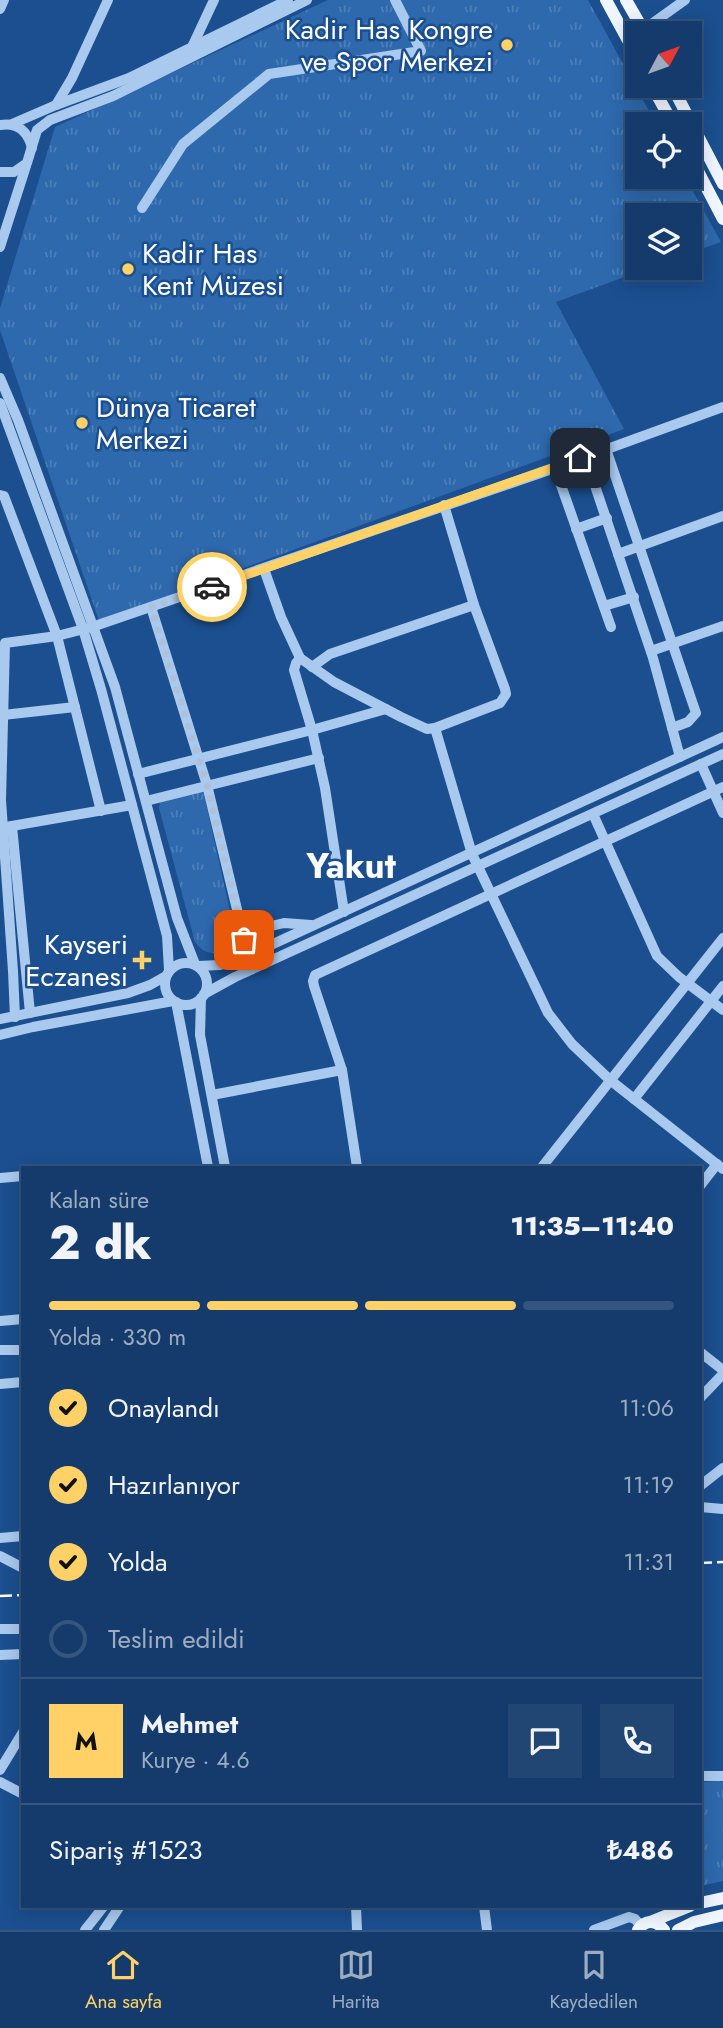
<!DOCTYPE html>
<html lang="tr">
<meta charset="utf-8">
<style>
:root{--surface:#143b6b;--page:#214673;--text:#f1f3f6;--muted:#9dadc1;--line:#33557e;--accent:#ffd166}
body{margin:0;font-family:Jost,sans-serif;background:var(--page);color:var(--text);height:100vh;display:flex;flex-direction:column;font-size:26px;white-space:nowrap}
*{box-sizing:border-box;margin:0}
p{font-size:23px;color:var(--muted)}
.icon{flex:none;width:38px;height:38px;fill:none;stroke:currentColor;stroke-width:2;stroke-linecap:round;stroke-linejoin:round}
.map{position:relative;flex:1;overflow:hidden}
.sheet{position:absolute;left:21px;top:1166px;width:681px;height:742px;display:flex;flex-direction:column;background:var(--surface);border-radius:0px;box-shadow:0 4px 18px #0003,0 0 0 2px var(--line)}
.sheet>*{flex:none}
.needle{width:46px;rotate:49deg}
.fabs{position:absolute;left:625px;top:21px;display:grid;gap:14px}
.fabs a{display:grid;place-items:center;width:77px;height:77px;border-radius:0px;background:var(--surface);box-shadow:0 4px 18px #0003,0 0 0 2px var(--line);font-size:35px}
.pin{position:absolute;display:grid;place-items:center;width:60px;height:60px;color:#fff;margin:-30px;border-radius:14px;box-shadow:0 4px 10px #0006}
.courier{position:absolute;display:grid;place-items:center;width:70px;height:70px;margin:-35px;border:5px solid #ffd166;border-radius:50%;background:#fff;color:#222;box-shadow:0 2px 9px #0007}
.summary em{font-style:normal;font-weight:800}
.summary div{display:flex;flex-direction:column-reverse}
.summary{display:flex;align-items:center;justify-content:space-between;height:119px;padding:0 28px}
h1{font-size:46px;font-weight:800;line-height:52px}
.bar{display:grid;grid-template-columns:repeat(4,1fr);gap:10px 7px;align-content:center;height:84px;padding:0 28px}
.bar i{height:9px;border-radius:5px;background:var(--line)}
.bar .current{background:var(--accent)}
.bar p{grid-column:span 4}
.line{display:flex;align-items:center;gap:18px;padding:0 28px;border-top:2px solid var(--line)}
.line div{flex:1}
.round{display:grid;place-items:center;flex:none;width:74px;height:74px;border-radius:0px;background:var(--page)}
ol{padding:0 28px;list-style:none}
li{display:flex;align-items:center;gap:21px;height:77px}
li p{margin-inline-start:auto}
li .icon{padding:7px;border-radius:50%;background:var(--accent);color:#111;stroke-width:4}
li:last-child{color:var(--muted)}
li i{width:38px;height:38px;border:4px solid var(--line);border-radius:50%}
.dock{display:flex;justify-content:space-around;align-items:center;height:98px;border-top:2px solid var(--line);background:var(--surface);font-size:19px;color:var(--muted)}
.dock a{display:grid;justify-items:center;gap:4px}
.dock .current{color:var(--accent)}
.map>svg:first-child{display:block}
.park{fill:url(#park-tufts)}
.pitch{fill:#2e69ad}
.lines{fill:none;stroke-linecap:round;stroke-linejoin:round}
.minor{stroke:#a9c9ee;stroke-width:10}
.major{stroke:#f0f6ff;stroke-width:12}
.rail{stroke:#fff;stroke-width:2.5;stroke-dasharray:12 5;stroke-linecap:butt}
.done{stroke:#afc1d8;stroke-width:7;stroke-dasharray:0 12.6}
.route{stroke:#ffd166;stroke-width:9}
.poi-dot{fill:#ffd166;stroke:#1b4f8f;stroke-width:2.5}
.labels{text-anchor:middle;stroke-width:5;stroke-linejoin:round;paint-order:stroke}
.poi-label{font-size:28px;fill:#fff;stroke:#1b4f8f;text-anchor:end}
.district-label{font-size:35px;font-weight:bold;fill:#fff;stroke:#1b4f8f}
</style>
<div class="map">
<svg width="723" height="1930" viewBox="0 0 723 1930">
<defs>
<pattern id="park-tufts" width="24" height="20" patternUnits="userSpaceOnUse" patternTransform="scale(1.75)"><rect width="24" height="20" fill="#2e69ad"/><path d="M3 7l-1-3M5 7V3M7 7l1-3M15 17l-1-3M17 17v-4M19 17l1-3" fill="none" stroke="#4d80b9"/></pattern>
</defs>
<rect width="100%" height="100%" fill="#1b4f8f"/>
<g class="park">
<polygon points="328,0 588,0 656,124 637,124 637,177 685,177 721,242 690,253 690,215 637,215 637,268 649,268 556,302 624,429 99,621 0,330 0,308 55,127"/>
<path d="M203 790 238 947C221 953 207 959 195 942L159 808 160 802Z"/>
<polygon points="719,1781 723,1782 723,1881 700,1886 700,1782"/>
</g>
<polygon class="pitch" points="715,1799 723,1804 723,1830 717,1842 700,1833 700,1827"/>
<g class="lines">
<g class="minor">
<polyline points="0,9 4,0"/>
<polyline points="643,30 685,0"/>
<polyline points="192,47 214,0"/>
<polyline points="56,105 72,78 108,0"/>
<polyline points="12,124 56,105 129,78 288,0"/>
<path d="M0 125C17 122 28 131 32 148"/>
<polyline points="0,172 14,172 27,163 37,130 50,120 113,96 307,0"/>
<polyline points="142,208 183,144 269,74 421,51 395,0"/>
<polyline points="0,247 26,166"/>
<polyline points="0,378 18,420 115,687 177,918 195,964"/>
<polyline points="0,403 83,629 101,689 167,936 169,970"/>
<polyline points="606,449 696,713 688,722 672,728"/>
<polyline points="585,456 653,658 680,757"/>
<polyline points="555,468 611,627"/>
<polyline points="0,495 4,496 57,636 101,811"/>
<polyline points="576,529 607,518"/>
<polyline points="618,554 723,516"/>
<polyline points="264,569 281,617 300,658 334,682 401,717 427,729 435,728 472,854 548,1013 572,1044 610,1080 723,1169"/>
<polyline points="604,606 634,597"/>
<polyline points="151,607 207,785 248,955"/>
<polyline points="651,651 723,626"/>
<polyline points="300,658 296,663 294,670 312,730 325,788 344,912"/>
<polyline points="312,667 330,654 474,605"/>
<polyline points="3,715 75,707"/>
<polyline points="435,728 500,703 506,694 505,689 474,605 444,505"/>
<polyline points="701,764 723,813"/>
<polyline points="138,774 312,730 386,709"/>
<polyline points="146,801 319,758"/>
<polyline points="593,814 657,956 679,977 723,1010"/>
<polyline points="12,826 30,1013"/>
<polyline points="6,827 132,805"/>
<polyline points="241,925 259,929 284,923 311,925"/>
<circle cx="186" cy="984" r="21"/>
<polyline points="198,966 220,965 238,960 723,737"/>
<polyline points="204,994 235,977 723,754"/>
<polyline points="201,998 200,1035 225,1167"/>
<polyline points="176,1002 208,1167"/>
<polyline points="15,1017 13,971 1,800 5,643 57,636 92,627 555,468 723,407"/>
<polyline points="0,1019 128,993 150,985 166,976"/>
<polyline points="0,1035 33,1027 173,1001"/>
<polyline points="212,1095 342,1070"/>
<polyline points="634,1099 723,986"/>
<polyline points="357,1167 342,1070 314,986 313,981 315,975 723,787"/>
<polyline points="542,1167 723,938"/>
<polyline points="0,1178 23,1176"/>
<polyline points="700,1186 717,1164"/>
<polyline points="0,1321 23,1319"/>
<polyline points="0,1350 23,1350"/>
<polyline points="700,1352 723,1370"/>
<polyline points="0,1384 23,1382"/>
<polyline points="700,1398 723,1374"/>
<polyline points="700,1486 723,1468"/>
<polyline points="700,1507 723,1509"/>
<polyline points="0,1538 23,1536"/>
<polyline points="0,1556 23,1568"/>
<polyline points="0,1629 23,1629"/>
<polyline points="0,1655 23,1654"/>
<polyline points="0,1770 23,1732"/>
<polyline points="700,1776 723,1776"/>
<polyline points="0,1782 23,1794"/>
<polyline points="356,1906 357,1930"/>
<polyline points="484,1906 487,1930"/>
<polyline points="85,1930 104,1906"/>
<polyline points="104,1930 120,1906"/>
<polyline points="594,1930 629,1917 635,1919 641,1926"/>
</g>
<g class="major">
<polyline points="606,0 637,57"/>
<polyline points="626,0 645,33"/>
<polyline points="652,86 673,124"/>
<polyline points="672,86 723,184"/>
<polyline points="690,156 723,219"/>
<polyline points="700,1903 723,1898"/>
<polyline points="650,1922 690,1906"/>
<path d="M638 1930C645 1919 657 1920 664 1930"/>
<polyline points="678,1930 694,1922 723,1915"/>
</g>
<g class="rail">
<polyline points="700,1563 723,1562"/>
<polyline points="0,1596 23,1595"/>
</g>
</g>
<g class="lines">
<polyline class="done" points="212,587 151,607 207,785 244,940"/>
<polyline class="route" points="212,587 580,458"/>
</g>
<g class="poi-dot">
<circle cx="507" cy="45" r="7"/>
<circle cx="128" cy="269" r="7"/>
<circle cx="82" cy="423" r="7"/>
<path d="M138.5 949.5h7v7h7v7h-7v7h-7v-7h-7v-7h7z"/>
</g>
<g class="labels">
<g class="poi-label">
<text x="493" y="39">Kadir Has Kongre<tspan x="493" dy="32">ve Spor Merkezi</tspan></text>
<text x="142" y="263" text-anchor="start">Kadir Has<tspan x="142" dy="32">Kent Müzesi</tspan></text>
<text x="96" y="417" text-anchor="start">Dünya Ticaret<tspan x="96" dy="32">Merkezi</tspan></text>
<text x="128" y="954">Kayseri<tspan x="128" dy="32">Eczanesi</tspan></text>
</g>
<g class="district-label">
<text x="351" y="878">Yakut</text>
</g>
</g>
</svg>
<div class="fabs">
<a><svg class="needle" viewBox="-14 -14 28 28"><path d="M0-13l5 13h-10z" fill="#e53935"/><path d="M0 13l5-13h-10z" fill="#9dadc1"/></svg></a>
<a><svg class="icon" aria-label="locate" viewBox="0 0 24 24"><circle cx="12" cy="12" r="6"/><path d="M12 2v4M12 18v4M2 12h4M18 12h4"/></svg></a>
<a><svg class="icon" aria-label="layers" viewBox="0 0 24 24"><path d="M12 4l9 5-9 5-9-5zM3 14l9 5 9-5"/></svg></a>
</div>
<div class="pin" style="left:244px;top:940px;background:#ea580c"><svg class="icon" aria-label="bag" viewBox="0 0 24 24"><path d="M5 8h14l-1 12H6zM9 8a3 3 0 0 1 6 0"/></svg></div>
<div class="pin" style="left:580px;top:458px;background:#1f2937"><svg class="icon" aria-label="home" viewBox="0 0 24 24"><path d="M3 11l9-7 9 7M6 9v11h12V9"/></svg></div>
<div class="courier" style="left:212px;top:587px"><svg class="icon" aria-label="car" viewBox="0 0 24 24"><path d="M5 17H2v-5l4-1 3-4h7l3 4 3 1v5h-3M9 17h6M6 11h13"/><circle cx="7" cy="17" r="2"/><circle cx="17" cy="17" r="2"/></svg></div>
<section class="sheet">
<div class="summary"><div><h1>2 dk</h1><p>Kalan süre</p></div><em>11:35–11:40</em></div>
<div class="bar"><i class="current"></i><i class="current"></i><i class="current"></i><i></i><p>Yolda · 330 m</p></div>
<ol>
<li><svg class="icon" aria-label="check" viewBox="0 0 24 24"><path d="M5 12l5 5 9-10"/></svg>Onaylandı<p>11:06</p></li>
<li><svg class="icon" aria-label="check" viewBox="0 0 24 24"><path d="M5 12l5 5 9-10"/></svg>Hazırlanıyor<p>11:19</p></li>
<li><svg class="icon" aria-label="check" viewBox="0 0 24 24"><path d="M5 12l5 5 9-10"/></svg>Yolda<p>11:31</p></li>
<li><i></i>Teslim edildi</li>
</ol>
<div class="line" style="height:126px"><b class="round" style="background:var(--accent);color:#111">M</b><div><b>Mehmet</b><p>Kurye · 4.6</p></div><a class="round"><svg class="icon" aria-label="chat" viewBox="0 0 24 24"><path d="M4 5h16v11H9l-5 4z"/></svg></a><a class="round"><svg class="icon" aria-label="phone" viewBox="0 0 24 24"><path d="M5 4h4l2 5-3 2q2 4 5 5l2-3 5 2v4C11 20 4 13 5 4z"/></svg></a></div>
<div class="line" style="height:91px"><div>Sipariş #1523</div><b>₺486</b></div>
</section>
</div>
<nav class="dock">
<a class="current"><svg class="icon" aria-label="home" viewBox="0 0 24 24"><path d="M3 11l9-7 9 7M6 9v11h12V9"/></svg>Ana sayfa</a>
<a><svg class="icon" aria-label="map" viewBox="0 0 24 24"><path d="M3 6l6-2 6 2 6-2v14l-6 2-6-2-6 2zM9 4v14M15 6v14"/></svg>Harita</a>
<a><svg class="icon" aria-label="saved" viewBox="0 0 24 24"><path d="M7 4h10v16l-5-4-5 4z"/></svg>Kaydedilen</a>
</nav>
